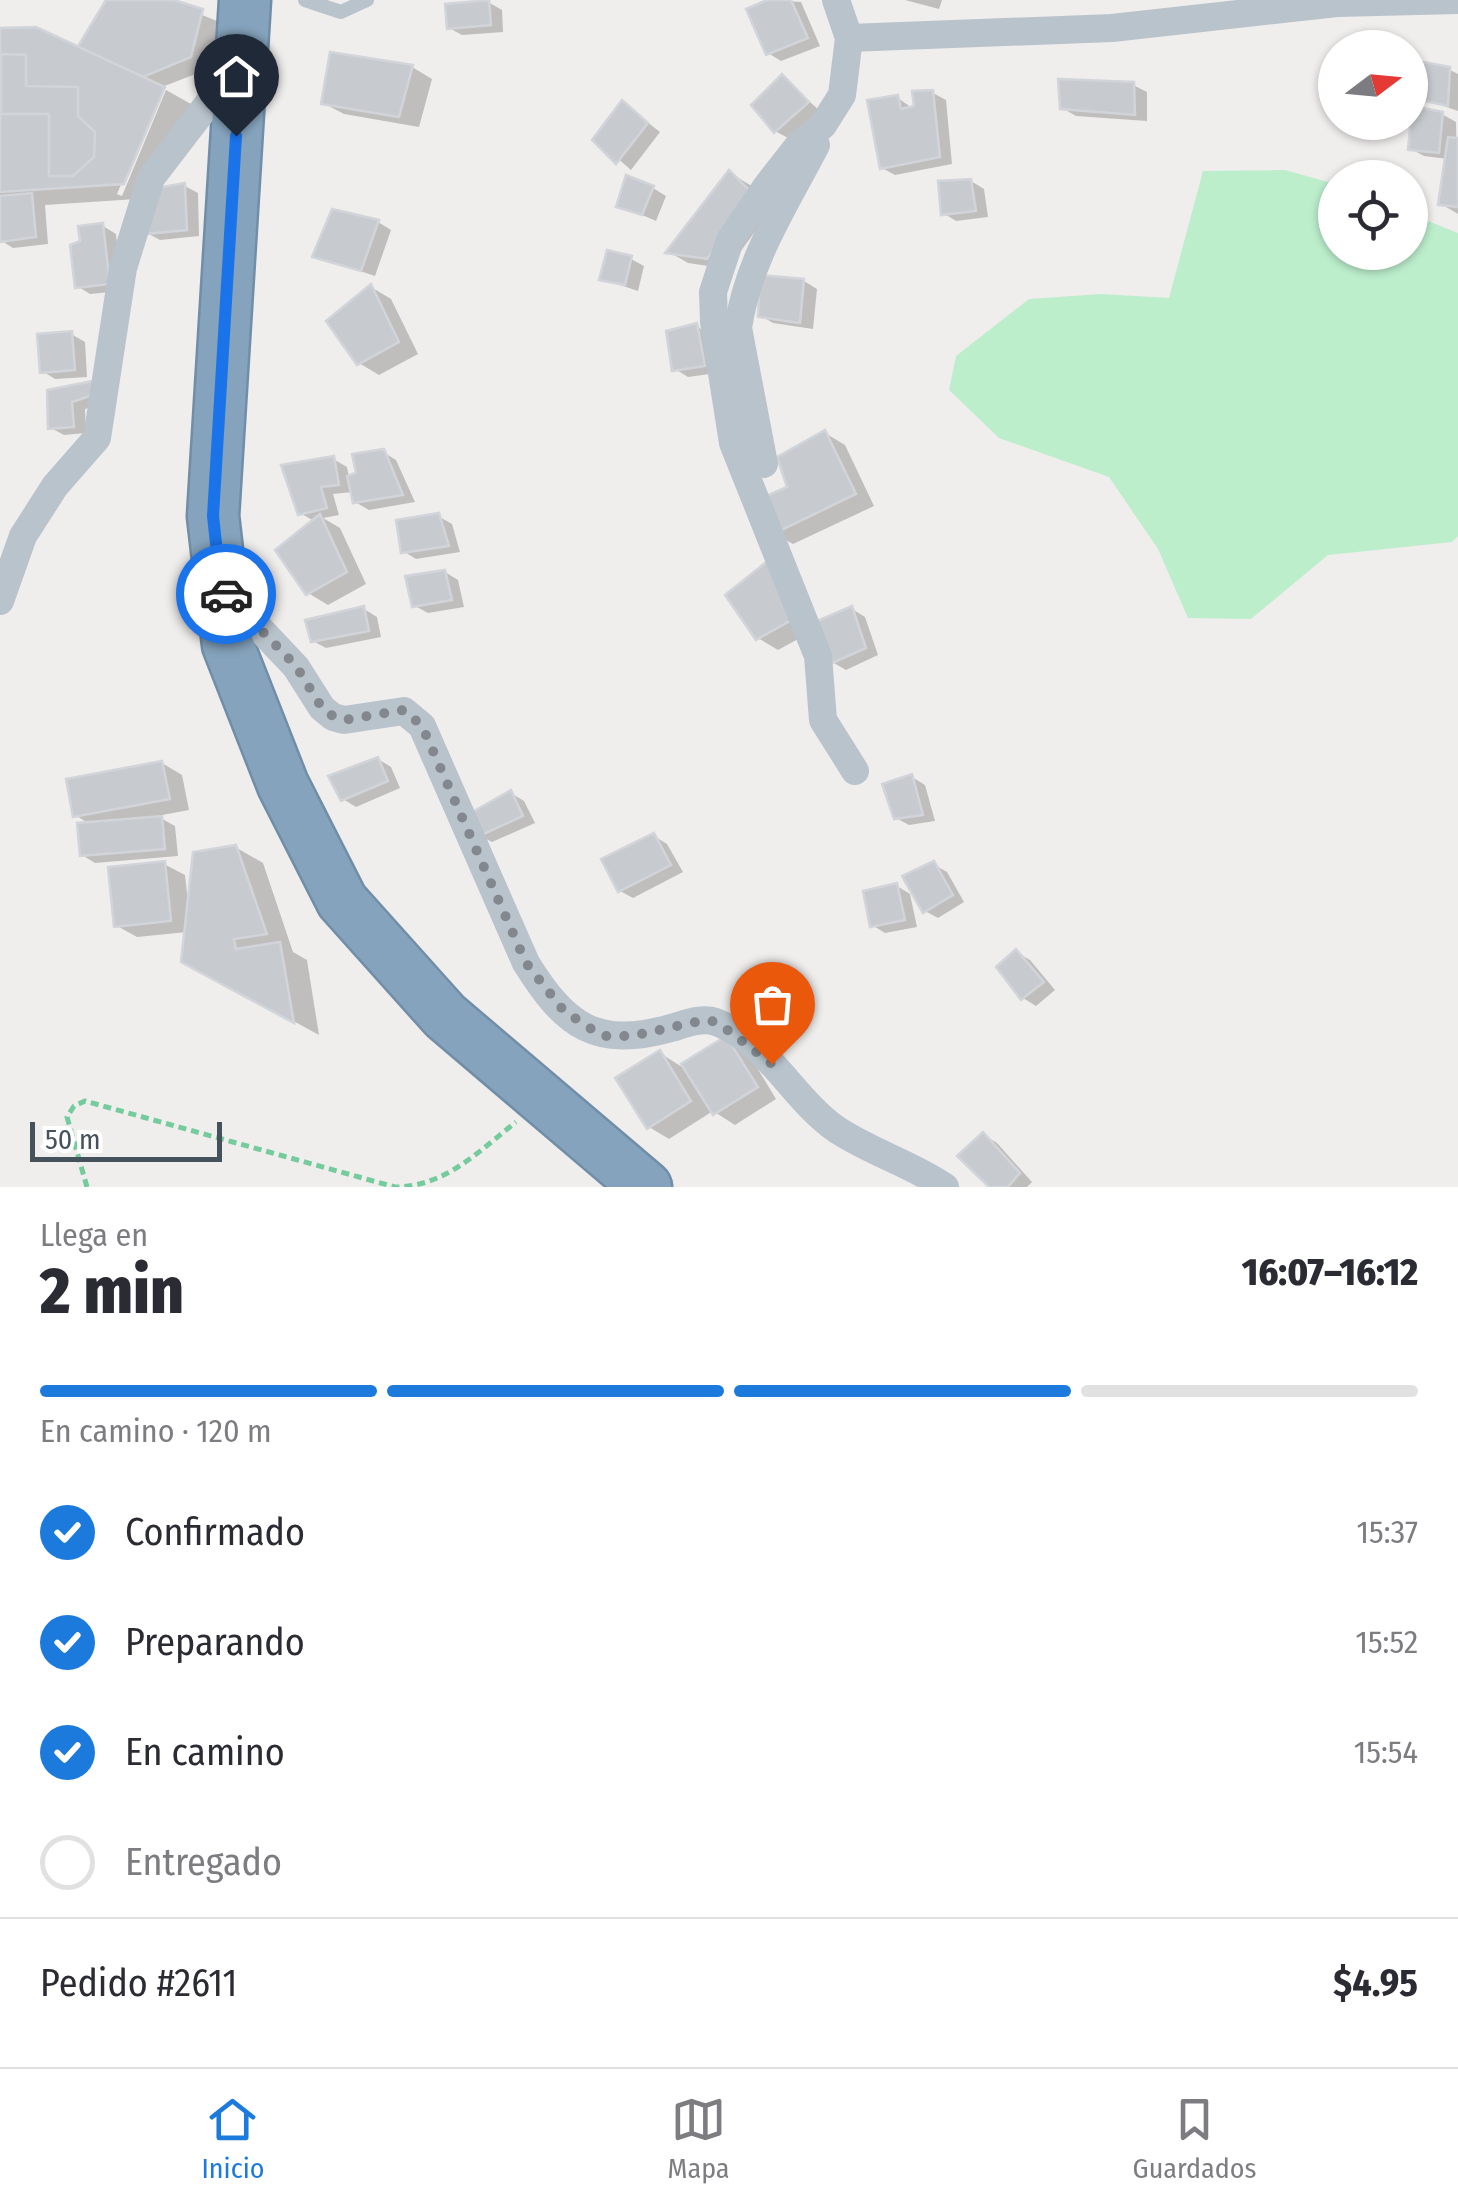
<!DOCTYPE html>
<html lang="es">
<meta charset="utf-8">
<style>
:root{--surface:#fff;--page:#f2f2f3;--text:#2b2b33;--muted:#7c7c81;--line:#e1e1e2;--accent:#1b7adc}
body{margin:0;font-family:"Fira Sans Condensed",sans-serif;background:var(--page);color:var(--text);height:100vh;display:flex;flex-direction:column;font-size:38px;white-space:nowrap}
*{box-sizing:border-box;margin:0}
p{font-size:32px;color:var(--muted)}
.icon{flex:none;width:55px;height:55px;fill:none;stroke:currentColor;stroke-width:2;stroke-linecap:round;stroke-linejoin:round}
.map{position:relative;height:1187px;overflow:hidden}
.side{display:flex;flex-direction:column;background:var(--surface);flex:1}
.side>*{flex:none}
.needle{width:65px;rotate:74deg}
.tools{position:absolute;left:1318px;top:30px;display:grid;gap:20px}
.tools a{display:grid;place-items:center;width:110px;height:110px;border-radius:50%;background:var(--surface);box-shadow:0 2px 8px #0004;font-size:50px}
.scale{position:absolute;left:30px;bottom:25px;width:192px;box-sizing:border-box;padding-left:10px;border:5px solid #46525b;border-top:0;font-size:28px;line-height:35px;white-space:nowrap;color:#46525b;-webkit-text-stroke:8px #fff;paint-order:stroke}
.pin{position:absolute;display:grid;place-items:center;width:85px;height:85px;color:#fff;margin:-102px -42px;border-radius:50% 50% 50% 0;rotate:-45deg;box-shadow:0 0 10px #0007}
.pin .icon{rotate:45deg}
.courier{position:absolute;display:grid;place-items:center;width:100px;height:100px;margin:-50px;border:8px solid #1a73e8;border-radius:50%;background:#fff;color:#222;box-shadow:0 2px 12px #0007}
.head em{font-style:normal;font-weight:800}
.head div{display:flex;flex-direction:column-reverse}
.head{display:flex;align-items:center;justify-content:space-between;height:170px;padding:0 40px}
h1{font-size:65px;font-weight:800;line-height:75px}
.bar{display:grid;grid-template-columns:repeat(4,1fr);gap:15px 10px;align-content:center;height:120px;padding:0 40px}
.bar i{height:12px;border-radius:8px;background:var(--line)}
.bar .active{background:var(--accent)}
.bar p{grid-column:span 4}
.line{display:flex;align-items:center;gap:25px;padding:0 40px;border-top:2px solid var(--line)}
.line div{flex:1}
ol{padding:0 40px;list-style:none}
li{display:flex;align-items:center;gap:30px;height:110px}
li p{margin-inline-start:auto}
li .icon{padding:10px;border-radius:50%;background:var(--accent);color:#fff;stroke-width:4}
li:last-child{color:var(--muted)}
li i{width:55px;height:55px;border:5px solid var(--line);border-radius:50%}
.dock{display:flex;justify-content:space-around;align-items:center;height:140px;border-top:2px solid var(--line);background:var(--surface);font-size:28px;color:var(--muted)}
.dock a{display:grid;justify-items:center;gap:5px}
.dock .active{color:var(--accent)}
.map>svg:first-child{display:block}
.green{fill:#bceecc}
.shadow{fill:#0003}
.building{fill:#c7cbd0;stroke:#d1d4d9;stroke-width:2.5}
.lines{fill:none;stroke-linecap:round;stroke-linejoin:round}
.highway-casing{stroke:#718ea8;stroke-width:55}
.path{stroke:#74cb9c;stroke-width:5;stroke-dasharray:8 5;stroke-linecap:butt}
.lane{stroke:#b9c3cb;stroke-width:14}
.street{stroke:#b9c3cb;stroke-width:28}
.highway{stroke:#85a3bc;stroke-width:50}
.done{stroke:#82888e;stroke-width:10;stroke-dasharray:0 18}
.route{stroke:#1a73e8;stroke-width:12}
</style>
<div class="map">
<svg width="1458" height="1187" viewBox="0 0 1458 1187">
<rect width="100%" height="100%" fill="#f0eded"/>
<polygon class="green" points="1285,170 1335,184 1335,252 1410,252 1410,214 1458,233 1458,536 1452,542 1328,555 1251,619 1188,618 1158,549 1109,477 999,438 949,390 956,356 1029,299 1101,294 1169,298 1203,171"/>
<g class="shadow">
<polygon points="109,0 165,0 222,23 211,68 162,87 117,194 122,196 166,90 191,104 154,191 185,186 198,193 199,236 160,240 147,233 152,198 45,205 48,244 13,248 0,240 0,30 79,50"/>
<polygon points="774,0 801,2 820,46 781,61 768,53"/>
<polygon points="905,0 942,0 939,9"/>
<polygon points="488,2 502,10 503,32 462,35 449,28"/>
<polygon points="412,67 432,79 419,127 344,114 323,103"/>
<polygon points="1450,70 1458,74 1458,111 1418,97"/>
<polygon points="782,77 820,111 788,138 775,131"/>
<polygon points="1133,85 1147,92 1147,121 1076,116 1062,108"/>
<polygon points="933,93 946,100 952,164 895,175 882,168 898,98 912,108"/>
<polygon points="623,103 660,132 631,170 595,139"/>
<polygon points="1442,114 1456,122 1458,214 1441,204 1448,159 1424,156 1411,149"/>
<polygon points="730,173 750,185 772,208 728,269 688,263 669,252"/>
<polygon points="971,181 984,189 988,217 956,221 943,213"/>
<polygon points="653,188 666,196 656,221 619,205"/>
<polygon points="378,222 391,230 375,276 315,256"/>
<polygon points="103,226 116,234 122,291 90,294 77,286"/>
<polygon points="631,259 644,266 638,291 602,279"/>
<polygon points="804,281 817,289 813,329 773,323 760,315"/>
<polygon points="371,287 391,299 418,354 379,375 359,363"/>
<polygon points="696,326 709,334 717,373 688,377 675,369"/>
<polygon points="71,334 85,342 87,377 55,379 42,371"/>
<polygon points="92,383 108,401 85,409 86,433 64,435 51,428 49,392"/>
<polygon points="825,433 845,445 874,506 793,544 773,533 790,489"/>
<polygon points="383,452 396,460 415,502 369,510 355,502 353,492 333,494 339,515 323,518 340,528 366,584 328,605 308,593 314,521 300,513 333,459 347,467 349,478 359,475"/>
<polygon points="438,516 452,524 460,552 416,559 403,551"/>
<polygon points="445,572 458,580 464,607 428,613 415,606"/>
<polygon points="728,595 814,625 852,609 865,617 878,655 846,670 832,662 820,627 778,650 758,638"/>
<polygon points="364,609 377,617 381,637 326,648 313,641"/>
<polygon points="378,759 391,767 400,788 356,807 343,799"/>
<polygon points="162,763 182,775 189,810 157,816 175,826 178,856 95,863 82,855 91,825 75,815"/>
<polygon points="912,777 925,785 935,821 909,825 896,818"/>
<polygon points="511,793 524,801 535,823 492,842 479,835"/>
<polygon points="654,836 667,844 683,872 633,898 620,891"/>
<polygon points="235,847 263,863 293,952 307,960 319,1035 211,976 187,932 137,937 117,926 164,864 185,875 188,902"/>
<polygon points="933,864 947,872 964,902 938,918 925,911"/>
<polygon points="897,886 910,894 917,927 885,933 872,925"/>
<polygon points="1016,952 1030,960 1055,990 1036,1006 1023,998"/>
<polygon points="726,1039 747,1051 776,1099 735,1125 713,1111 669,1139 649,1127 660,1053 682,1067"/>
<polygon points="984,1135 997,1143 1032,1182 1027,1187 993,1187"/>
</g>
<g class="building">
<polygon points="106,0 174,0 203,9 191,57 143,77 77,48"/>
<polygon points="489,0 491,25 447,29 445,4"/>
<polygon points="767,0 791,0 808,38 766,55 746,9"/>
<polygon points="36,27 165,87 124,184 0,192 0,28"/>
<polygon points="330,52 413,65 399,117 321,104"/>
<polygon points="1,54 26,55 26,86 78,87 78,116 95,132 94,157 73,176 49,176 49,114 1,114"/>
<polygon points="1418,61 1450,67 1448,106 1415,99"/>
<polygon points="782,74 809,102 774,133 751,105"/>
<polygon points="1058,79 1134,82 1135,115 1060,109"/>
<polygon points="933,90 940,157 880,169 867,100 898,95 901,109 914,106 912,91"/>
<polygon points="622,100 648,123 616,164 592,140"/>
<polygon points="1412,106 1443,112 1439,153 1408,150"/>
<polygon points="1448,137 1458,138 1458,207 1438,205"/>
<polygon points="729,170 754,195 707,259 665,253"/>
<polygon points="626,175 654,186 642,215 616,207"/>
<polygon points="971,179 976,211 941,215 938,181"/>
<polygon points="185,183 187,230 145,234 151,189"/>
<polygon points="32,193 36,237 0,242 0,196"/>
<polygon points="332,209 379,220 361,271 312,257"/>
<polygon points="103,223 110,284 75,288 70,245 80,241 78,226"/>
<polygon points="607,250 632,256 625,285 599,280"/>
<polygon points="760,275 804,279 800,323 758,317"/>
<polygon points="371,284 399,342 357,365 326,321"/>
<polygon points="697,323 705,366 672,371 666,331"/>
<polygon points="72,331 75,370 40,373 37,334"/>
<polygon points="93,381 96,394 72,402 74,427 48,429 47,390"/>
<polygon points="825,430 856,494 771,535 757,500 787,487 777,457"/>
<polygon points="384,449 403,495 353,503 347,476 356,473 352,454"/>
<polygon points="334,456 339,485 321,487 327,508 298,515 281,465"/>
<polygon points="439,513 449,546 401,553 396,520"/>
<polygon points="320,514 347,572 306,595 275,550"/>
<polygon points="770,559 797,617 756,640 725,595"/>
<polygon points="445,570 452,600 412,607 405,576"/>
<polygon points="364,606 369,631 311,642 305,620"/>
<polygon points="852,606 866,648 830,664 815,622"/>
<polygon points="378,757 388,781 341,801 328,776"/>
<polygon points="162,761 170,799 73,817 66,779"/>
<polygon points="912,774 923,815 894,819 882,784"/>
<polygon points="511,790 523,816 477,837 467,815"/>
<polygon points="162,816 165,849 80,856 77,823"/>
<polygon points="654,833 671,865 618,892 601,859"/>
<polygon points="236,845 267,934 234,939 236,949 280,942 294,1023 181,962 193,852"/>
<polygon points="165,861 171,921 114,927 108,867"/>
<polygon points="934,861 953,895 923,913 902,876"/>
<polygon points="897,883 905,920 870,927 863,891"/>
<polygon points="1016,949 1044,982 1021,1000 996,967"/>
<polygon points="726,1036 758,1087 713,1115 681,1064"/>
<polygon points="660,1050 691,1101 647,1129 615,1078"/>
<polygon points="983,1132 1020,1173 1008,1187 989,1187 957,1156"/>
</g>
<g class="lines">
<g class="highway-casing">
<polyline id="highway" points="245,0 213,516 228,645 283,785 342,901 445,1016 646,1187"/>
</g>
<path class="path" d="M87 1187 67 1117 74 1106 85 1101 395 1187C445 1187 479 1151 516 1122"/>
<polyline class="lane" points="305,0 341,12 367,0"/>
<g class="street">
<polyline points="836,0 849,38 842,95 823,125 798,146 766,187 730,240 713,292 714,322 733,443 818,656 823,720 855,771"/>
<polyline points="849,38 1112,28 1337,3 1458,0"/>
<path d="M764 464 738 328C748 260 785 205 816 145"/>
<path d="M226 593 296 667 322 708 333 717 344 720 404 711 422 726 526 963C565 1026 596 1049 671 1028 685 1024 701 1017 716 1022 767 1041 793 1099 836 1129 870 1152 912 1164 945 1187"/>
<polyline points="0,601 23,536 55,486 97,438 123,268 151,178 237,66"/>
</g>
<use href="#highway" class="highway"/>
</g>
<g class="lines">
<polyline class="done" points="226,594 296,666 322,708 334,717 344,720 404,710 422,726 526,963 564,1011 602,1036 632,1036 705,1020 717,1022 772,1064"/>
<polyline class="route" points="226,594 221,589 213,516 236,136"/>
</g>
</svg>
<div class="tools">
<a><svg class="needle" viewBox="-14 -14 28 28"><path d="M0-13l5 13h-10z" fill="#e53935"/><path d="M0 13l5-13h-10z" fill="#7c7c81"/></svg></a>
<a><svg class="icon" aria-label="locate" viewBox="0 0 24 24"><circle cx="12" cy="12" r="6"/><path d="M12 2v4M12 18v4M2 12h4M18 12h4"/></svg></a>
</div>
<div class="scale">50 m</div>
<div class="pin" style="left:772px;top:1064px;background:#ea580c"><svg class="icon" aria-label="bag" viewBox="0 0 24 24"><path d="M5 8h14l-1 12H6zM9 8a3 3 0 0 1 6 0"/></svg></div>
<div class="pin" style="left:236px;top:136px;background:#1f2937"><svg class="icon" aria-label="home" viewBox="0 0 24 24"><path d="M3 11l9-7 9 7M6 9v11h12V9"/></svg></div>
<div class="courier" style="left:226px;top:594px"><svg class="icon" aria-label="car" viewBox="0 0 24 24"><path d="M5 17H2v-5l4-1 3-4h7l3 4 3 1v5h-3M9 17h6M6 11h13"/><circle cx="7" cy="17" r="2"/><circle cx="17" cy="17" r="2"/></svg></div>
</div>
<section class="side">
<div class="head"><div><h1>2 min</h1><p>Llega en</p></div><em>16:07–16:12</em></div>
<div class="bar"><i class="active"></i><i class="active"></i><i class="active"></i><i></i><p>En camino · 120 m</p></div>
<ol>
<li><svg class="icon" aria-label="check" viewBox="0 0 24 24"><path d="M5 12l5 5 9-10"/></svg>Confirmado<p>15:37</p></li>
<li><svg class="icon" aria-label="check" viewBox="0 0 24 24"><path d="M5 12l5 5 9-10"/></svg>Preparando<p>15:52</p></li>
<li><svg class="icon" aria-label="check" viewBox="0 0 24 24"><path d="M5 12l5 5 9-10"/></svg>En camino<p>15:54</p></li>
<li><i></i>Entregado</li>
</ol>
<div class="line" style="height:130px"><div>Pedido #2611</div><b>$4.95</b></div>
</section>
<nav class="dock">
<a class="active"><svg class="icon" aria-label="home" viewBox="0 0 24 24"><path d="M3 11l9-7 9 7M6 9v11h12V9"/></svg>Inicio</a>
<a><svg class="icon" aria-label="map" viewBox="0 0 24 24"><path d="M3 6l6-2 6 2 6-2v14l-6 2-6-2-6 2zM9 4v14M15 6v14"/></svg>Mapa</a>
<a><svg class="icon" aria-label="saved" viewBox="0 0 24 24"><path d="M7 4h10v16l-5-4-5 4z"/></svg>Guardados</a>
</nav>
